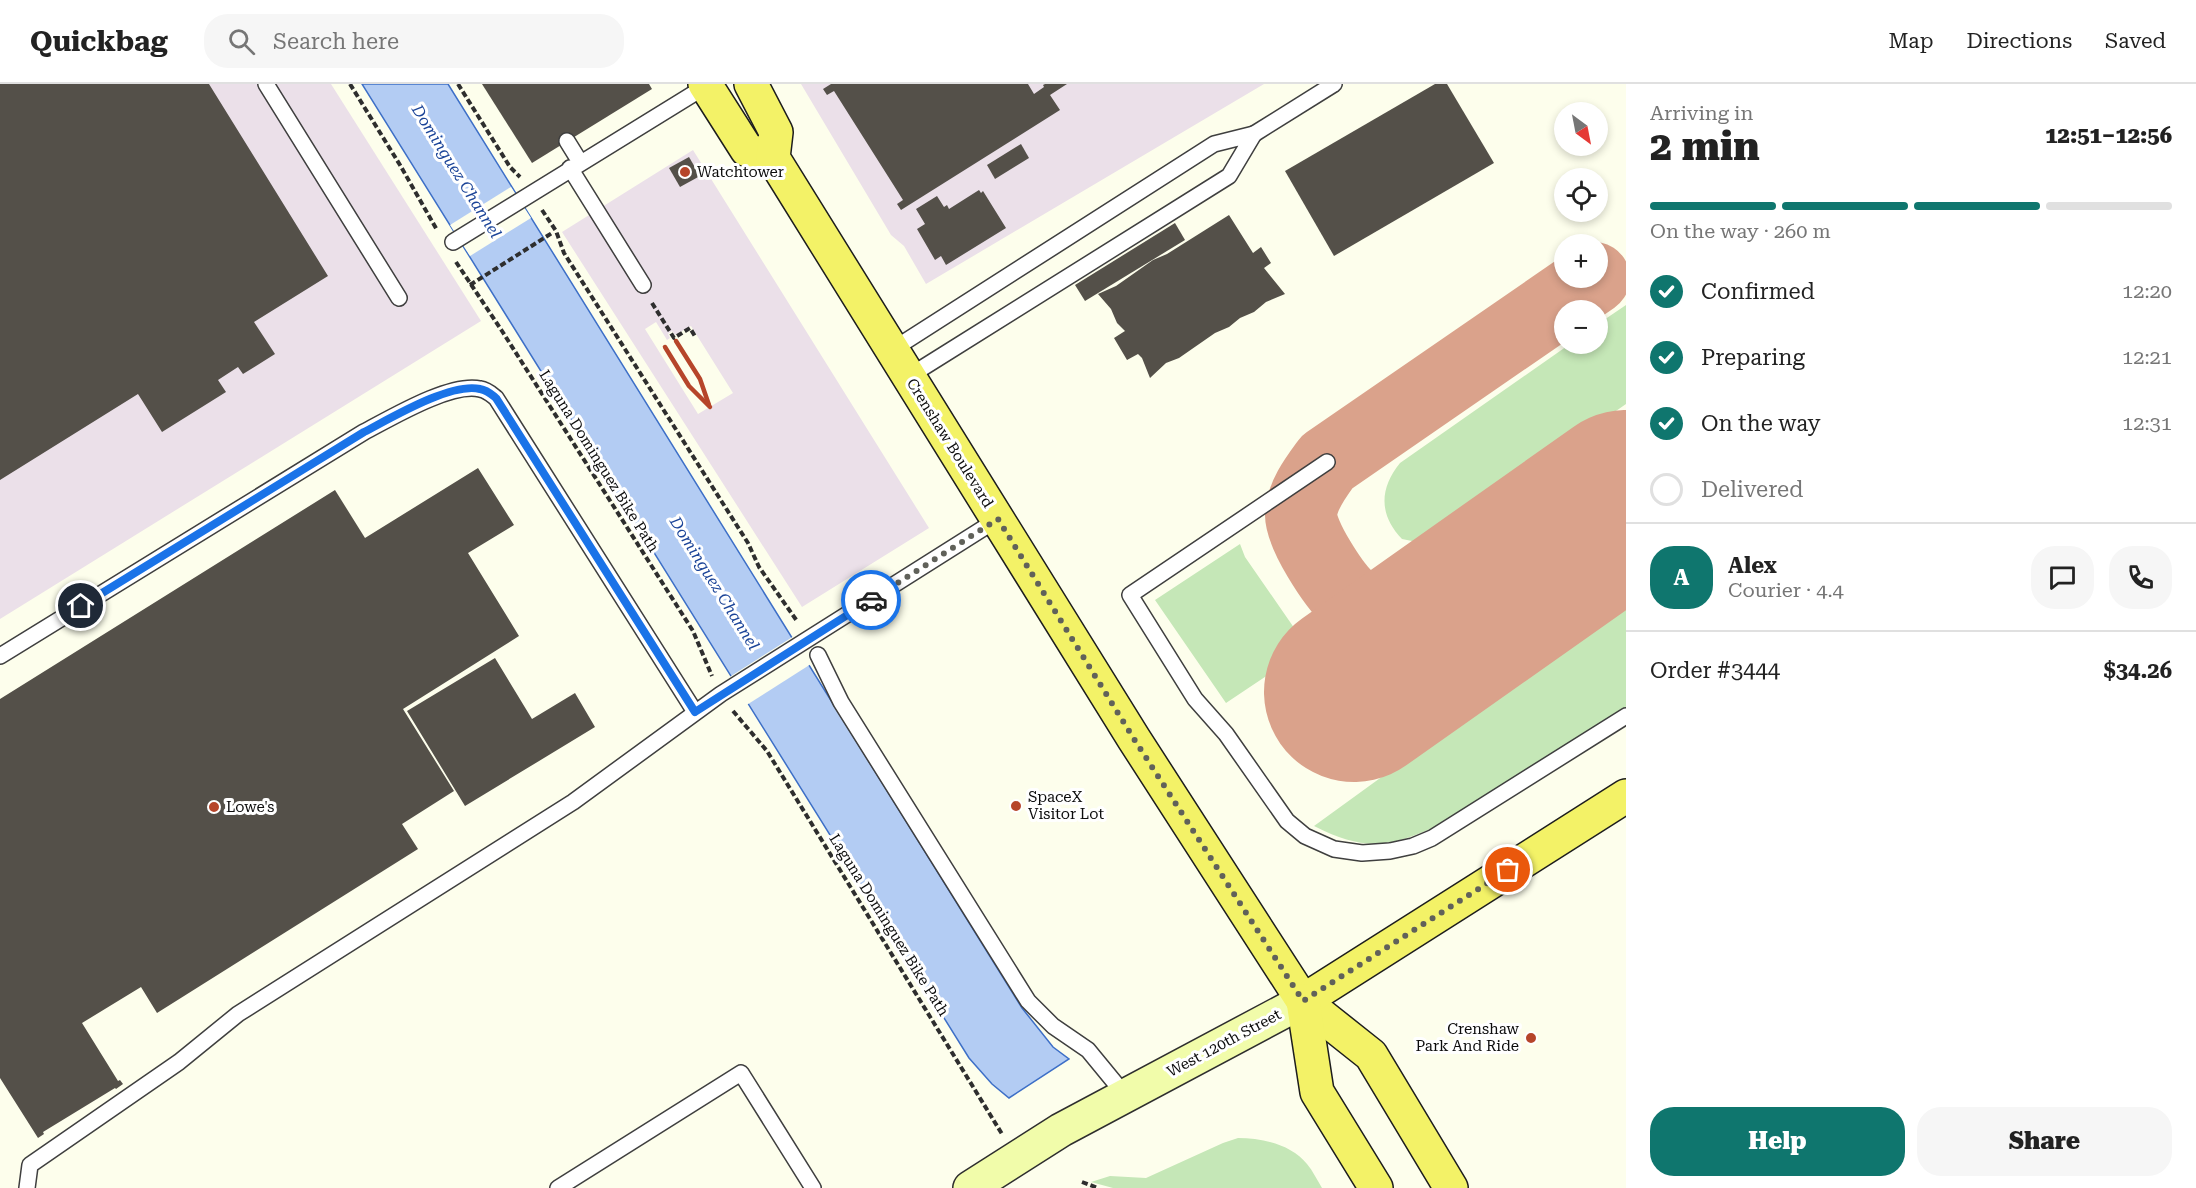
<!DOCTYPE html>
<meta charset="utf-8">
<style>
:root{--surface:#fff;--page:#f6f6f6;--text:#222;--muted:#767676;--line:#e0e0e0;--accent:#0f766e}
body{margin:0;font-family:"Roboto Serif",serif;background:var(--page);color:var(--text);height:100vh;display:flex;flex-direction:column;font-size:22px;white-space:nowrap}
*{box-sizing:border-box;margin:0}
p{font-size:20px;color:var(--muted)}
.icon{flex:none;width:33px;height:33px;fill:none;stroke:currentColor;stroke-width:2;stroke-linecap:round;stroke-linejoin:round}
.map{position:relative;flex:1;overflow:hidden}
.drawer{display:flex;flex-direction:column;background:var(--surface);width:570px}
.drawer>*{flex:none}
.needle{width:39px;rotate:148deg}
.fabs{position:absolute;left:1554px;top:18px;display:grid;gap:12px}
.fabs a{display:grid;place-items:center;width:54px;height:54px;border-radius:50%;background:var(--surface);box-shadow:0 3px 9px #0003;font-size:30px}
.pin{position:absolute;display:grid;place-items:center;width:51px;height:51px;color:#fff;margin:-26px;border:3px solid #fff;border-radius:50%;box-shadow:0 2px 6px #0007}
.courier{position:absolute;display:grid;place-items:center;width:60px;height:60px;margin:-30px;border:4px solid #1a73e8;border-radius:50%;background:#fff;color:#222;box-shadow:0 2px 8px #0007}
.summary em{font-style:normal;font-weight:800}
.summary div{display:flex;flex-direction:column-reverse}
.summary{display:flex;align-items:center;justify-content:space-between;height:102px;padding:0 24px}
h1{font-size:39px;font-weight:800;line-height:45px}
.bar{display:grid;grid-template-columns:repeat(4,1fr);gap:9px 6px;align-content:center;height:72px;padding:0 24px}
.bar i{height:8px;border-radius:4px;background:var(--line)}
.bar .selected{background:var(--accent)}
.bar p{grid-column:span 4}
.line{display:flex;align-items:center;gap:15px;padding:0 24px;border-top:2px solid var(--line)}
.line div{flex:1}
.round{display:grid;place-items:center;flex:none;width:63px;height:63px;border-radius:24px;background:var(--page)}
ol{padding:0 24px;list-style:none}
li{display:flex;align-items:center;gap:18px;height:66px}
li p{margin-inline-start:auto}
li .icon{padding:6px;border-radius:50%;background:var(--accent);color:#fff;stroke-width:4}
li:last-child{color:var(--muted)}
li i{width:33px;height:33px;border:3px solid var(--line);border-radius:50%}
.button{display:flex;gap:12px;margin-top:auto;padding:12px 24px}
.button a{flex:1;height:69px;border-radius:24px;background:var(--accent);color:#fff;font-size:24px;font-weight:800;line-height:69px;text-align:center}
.button a+a{background:var(--page);color:var(--text)}
header{display:flex;align-items:center;gap:36px;box-sizing:border-box;height:84px;padding:0 30px;background:var(--surface);border-bottom:2px solid var(--line)}
header strong{font-size:28px}
nav{display:flex;gap:33px;margin-inline-start:auto;font-size:21px}
.search{width:420px;height:54px;background:var(--page);display:flex;align-items:center;gap:15px;box-sizing:border-box;padding:0 21px;border-radius:24px;color:var(--muted);font-size:22px}
main{display:flex;flex:1;min-height:0}
.map>svg:first-child{display:block}
.industrial{fill:#ebe0e9;fill-rule:evenodd}
.green{fill:#c5e7b7}
.water{fill:#b3ccf3;stroke:#3d6fc7;stroke-width:1.5}
.pier{fill:#fdfeec}
.lines{fill:none;stroke-linecap:round;stroke-linejoin:round}
.taxiway{stroke:#daa28b;stroke-width:72}
.runway{stroke:#daa28b;stroke-width:180}
.building{fill:#545049}
.lane-casing{stroke:#3f3f3f;stroke-width:18}
.secondary-casing{stroke:#2e2e2e;stroke-width:36}
.primary-casing{stroke:#1d1d1d;stroke-width:36}
.path{stroke:#2e2e2e;stroke-width:4;stroke-dasharray:6 3;stroke-linecap:butt}
.lane{stroke:#fff;stroke-width:15}
.secondary{stroke:#f1fcaa;stroke-width:33}
.primary{stroke:#f3f267;stroke-width:33}
.rail{stroke:#b6452a;stroke-width:4.5}
.done{stroke:#60615a;stroke-width:6;stroke-dasharray:0 10.8}
.route{stroke:#1a73e8;stroke-width:8}
.poi-dot{fill:#b6452a;stroke:#fff;stroke-width:2}
.labels{text-anchor:middle;stroke-width:6;stroke-linejoin:round;paint-order:stroke}
.poi-label{font-size:15px;fill:#0c0c0c;stroke:#fff;text-anchor:start}
.street-label{font-size:15px;fill:#0c0c0c;stroke:#fff}
.water-label{font-size:16px;font-style:italic;fill:#1b4498;stroke:#fff}
</style>
<header>
<strong>Quickbag</strong>
<div class="search"><svg class="icon" aria-label="search" viewBox="0 0 24 24"><circle cx="10" cy="10" r="6"/><path d="M15 15l6 6"/></svg>Search here</div>
<nav><a>Map</a><a>Directions</a><a>Saved</a></nav>
</header>
<main>
<div class="map">
<svg width="1626" height="1104" viewBox="0 0 1626 1104">
<rect width="100%" height="100%" fill="#fdfeec"/>
<g class="industrial">
<polygon points="0,0 331,0 481,237 0,535"/>
<polygon points="801,0 1264,0 926,200 904,162 891,151"/>
<path d="M693 66 929 444 802 523 562 148ZM656 238 667 256 670 254 668 250 672 247 675 251 691 242 733 309 698 330 645 245Z"/>
</g>
<g class="green">
<path d="M1626 221V320L1438 451 1422 459 1402 455C1379 431 1379 405 1400 379L1570 260H1598V240Z"/>
<polygon points="1240,460 1245,473 1308,564 1226,619 1155,516"/>
<path d="M1626 506V624L1445 738C1393 763 1367 769 1314 742L1394 684 1388 674Z"/>
<path d="M1238 1054C1262 1054 1291 1060 1307 1080 1313 1087 1317 1096 1322 1104H1113L1091 1098 1110 1092 1146 1094 1223 1059Z"/>
</g>
<polygon class="water" points="362,0 448,0 1022,924 1053,963 1069,975 1009,1014 992,1000 969,974"/>
<g class="pier">
<polygon points="511,103 531,134 470,172 450,141"/>
<polygon points="794,552 811,580 745,622 728,594"/>
</g>
<g class="lines">
<path class="taxiway" d="M1478 521C1453 528 1414 540 1388 534 1375 532 1357 523 1348 514 1333 500 1301 451 1301 431 1302 411 1316 393 1327 378L1594 194"/>
<polyline class="runway" points="1354,608 1626,416"/>
</g>
<g class="building">
<polygon points="0,0 209,0 328,192 254,238 275,270 243,290 238,283 218,296 226,308 162,348 138,310 0,396"/>
<polygon points="482,0 649,0 652,5 532,79"/>
<polygon points="831,0 1028,0 1034,10 1044,3 1043,1 1045,0 1067,0 1050,11 1060,26 901,126 897,120 903,116 834,7 827,11 823,5"/>
<polygon points="1435,0 1447,0 1494,79 1334,172 1285,87"/>
<polygon points="1021,60 1029,74 995,95 987,81"/>
<polygon points="689,73 700,92 680,103 669,84"/>
<polygon points="979,106 981,109 983,107 1006,144 946,181 941,172 935,176 917,145 925,140 916,125 937,112 944,123 947,121 949,125"/>
<polygon points="1229,131 1253,169 1261,163 1271,179 1264,184 1285,210 1266,218 1254,228 1240,234 1229,243 1215,249 1179,274 1166,279 1150,294 1142,274 1138,270 1127,276 1114,254 1125,247 1117,239 1111,225 1098,210 1116,202 1153,176 1167,170"/>
<polygon points="1175,139 1185,156 1085,217 1075,201"/>
<polygon points="478,384 514,441 468,469 519,552 403,625 454,707 402,740 418,765 157,929 141,903 82,939 118,997 120,996 123,1000 116,1005 115,1004 43,1048 44,1050 38,1054 0,994 0,615 335,406 365,454"/>
<polygon points="495,574 532,635 575,609 595,643 465,722 407,627"/>
</g>
<g class="lines">
<g class="lane-casing">
<g id="lane">
<polyline points="266,0 399,214"/>
<polyline points="1254,50 1334,0"/>
<polyline points="567,57 580,78"/>
<polyline points="570,84 643,201"/>
<polyline points="453,158 706,2"/>
<polyline points="892,266 1214,60 1254,50 1229,92 908,293"/>
<polyline points="1327,378 1130,511 1195,615 1226,650 1287,737 1305,752 1334,765 1362,769 1390,767 1413,762 1432,754 1626,632"/>
<polyline points="818,571 841,618 1028,917 1053,942 1088,966 1125,1011"/>
<path d="M0 572 364 348C391 334 451 298 480 305 487 306 491 310 496 314L695 628"/>
<polyline points="27,1104 30,1081 179,978 238,930 573,718 721,610 998,435"/>
<polyline points="558,1104 741,989 813,1104"/>
</g>
</g>
<g class="secondary-casing">
<polyline id="secondary" points="970,1104 1061,1046 1303,917"/>
</g>
<g class="primary-casing">
<g id="primary">
<polyline points="705,0 747,66 773,74"/>
<polyline points="751,0 776,48 773,74 1134,655 1303,917 1371,971 1451,1104"/>
<polyline points="1303,917 1626,712"/>
<polyline points="1303,917 1317,1008 1376,1104"/>
</g>
</g>
<g class="path">
<polyline points="350,0 400,81 437,146"/>
<polyline points="458,0 510,83 520,93"/>
<polyline points="542,126 556,147 564,169 748,459 759,483 797,537"/>
<polyline points="456,178 502,247 693,547 712,592"/>
<polyline points="470,201 552,149"/>
<polyline points="652,219 674,254 690,244 696,254"/>
<polyline points="733,627 767,667 1002,1050"/>
<polyline points="1082,1098 1098,1104"/>
</g>
<use href="#lane" class="lane"/>
<use href="#secondary" class="secondary"/>
<use href="#primary" class="primary"/>
<g class="rail">
<polyline points="676,257 700,295 709,321"/>
<polyline points="665,263 689,302 710,323"/>
</g>
</g>
<g class="lines">
<polyline class="done" points="871,516 998,435 1134,655 1303,917 1508,786"/>
<path class="route" d="M81 522 364 348C391 334 451 298 480 305 487 306 491 310 496 314L695 628 871 516"/>
</g>
<g class="poi-dot">
<circle cx="685" cy="88" r="6"/>
<circle cx="1016" cy="722" r="6"/>
<circle cx="214" cy="723" r="6"/>
<circle cx="1531" cy="954" r="6"/>
</g>
<g class="labels">
<g class="poi-label">
<text x="697" y="93">Watchtower</text>
<text x="1028" y="718">SpaceX<tspan x="1028" dy="17">Visitor Lot</tspan></text>
<text x="226" y="728">Lowe's</text>
<text x="1519" y="950" text-anchor="end">Crenshaw<tspan x="1519" dy="17">Park And Ride</tspan></text>
</g>
<g class="street-label">
<text transform="translate(950 359) rotate(58)" y="5">Crenshaw Boulevard</text>
<text transform="translate(599 377) rotate(58)" y="5">Laguna Dominguez Bike Path</text>
<text transform="translate(889 841) rotate(58)" y="5">Laguna Dominguez Bike Path</text>
<text transform="translate(1224 959) rotate(-28)" y="5">West 120th Street</text>
</g>
<g class="water-label">
<text transform="translate(457 87) rotate(58)" y="6">Dominguez Channel</text>
<text transform="translate(715 499) rotate(58)" y="6">Dominguez Channel</text>
</g>
</g>
</svg>
<div class="fabs">
<a><svg class="needle" viewBox="-14 -14 28 28"><path d="M0-13l5 13h-10z" fill="#e53935"/><path d="M0 13l5-13h-10z" fill="#767676"/></svg></a>
<a><svg class="icon" aria-label="locate" viewBox="0 0 24 24"><circle cx="12" cy="12" r="6"/><path d="M12 2v4M12 18v4M2 12h4M18 12h4"/></svg></a>
<a>+</a>
<a>−</a>
</div>
<div class="pin" style="left:1508px;top:786px;background:#ea580c"><svg class="icon" aria-label="bag" viewBox="0 0 24 24"><path d="M5 8h14l-1 12H6zM9 8a3 3 0 0 1 6 0"/></svg></div>
<div class="pin" style="left:81px;top:522px;background:#1f2937"><svg class="icon" aria-label="home" viewBox="0 0 24 24"><path d="M3 11l9-7 9 7M6 9v11h12V9"/></svg></div>
<div class="courier" style="left:871px;top:516px"><svg class="icon" aria-label="car" viewBox="0 0 24 24"><path d="M5 17H2v-5l4-1 3-4h7l3 4 3 1v5h-3M9 17h6M6 11h13"/><circle cx="7" cy="17" r="2"/><circle cx="17" cy="17" r="2"/></svg></div>
</div>
<section class="drawer">
<div class="summary"><div><h1>2 min</h1><p>Arriving in</p></div><em>12:51–12:56</em></div>
<div class="bar"><i class="selected"></i><i class="selected"></i><i class="selected"></i><i></i><p>On the way · 260 m</p></div>
<ol>
<li><svg class="icon" aria-label="check" viewBox="0 0 24 24"><path d="M5 12l5 5 9-10"/></svg>Confirmed<p>12:20</p></li>
<li><svg class="icon" aria-label="check" viewBox="0 0 24 24"><path d="M5 12l5 5 9-10"/></svg>Preparing<p>12:21</p></li>
<li><svg class="icon" aria-label="check" viewBox="0 0 24 24"><path d="M5 12l5 5 9-10"/></svg>On the way<p>12:31</p></li>
<li><i></i>Delivered</li>
</ol>
<div class="line" style="height:108px"><b class="round" style="background:var(--accent);color:#fff">A</b><div><b>Alex</b><p>Courier · 4.4</p></div><a class="round"><svg class="icon" aria-label="chat" viewBox="0 0 24 24"><path d="M4 5h16v11H9l-5 4z"/></svg></a><a class="round"><svg class="icon" aria-label="phone" viewBox="0 0 24 24"><path d="M5 4h4l2 5-3 2q2 4 5 5l2-3 5 2v4C11 20 4 13 5 4z"/></svg></a></div>
<div class="line" style="height:78px"><div>Order #3444</div><b>$34.26</b></div>
<div class="button"><a>Help</a><a>Share</a></div>
</section>
</main>
